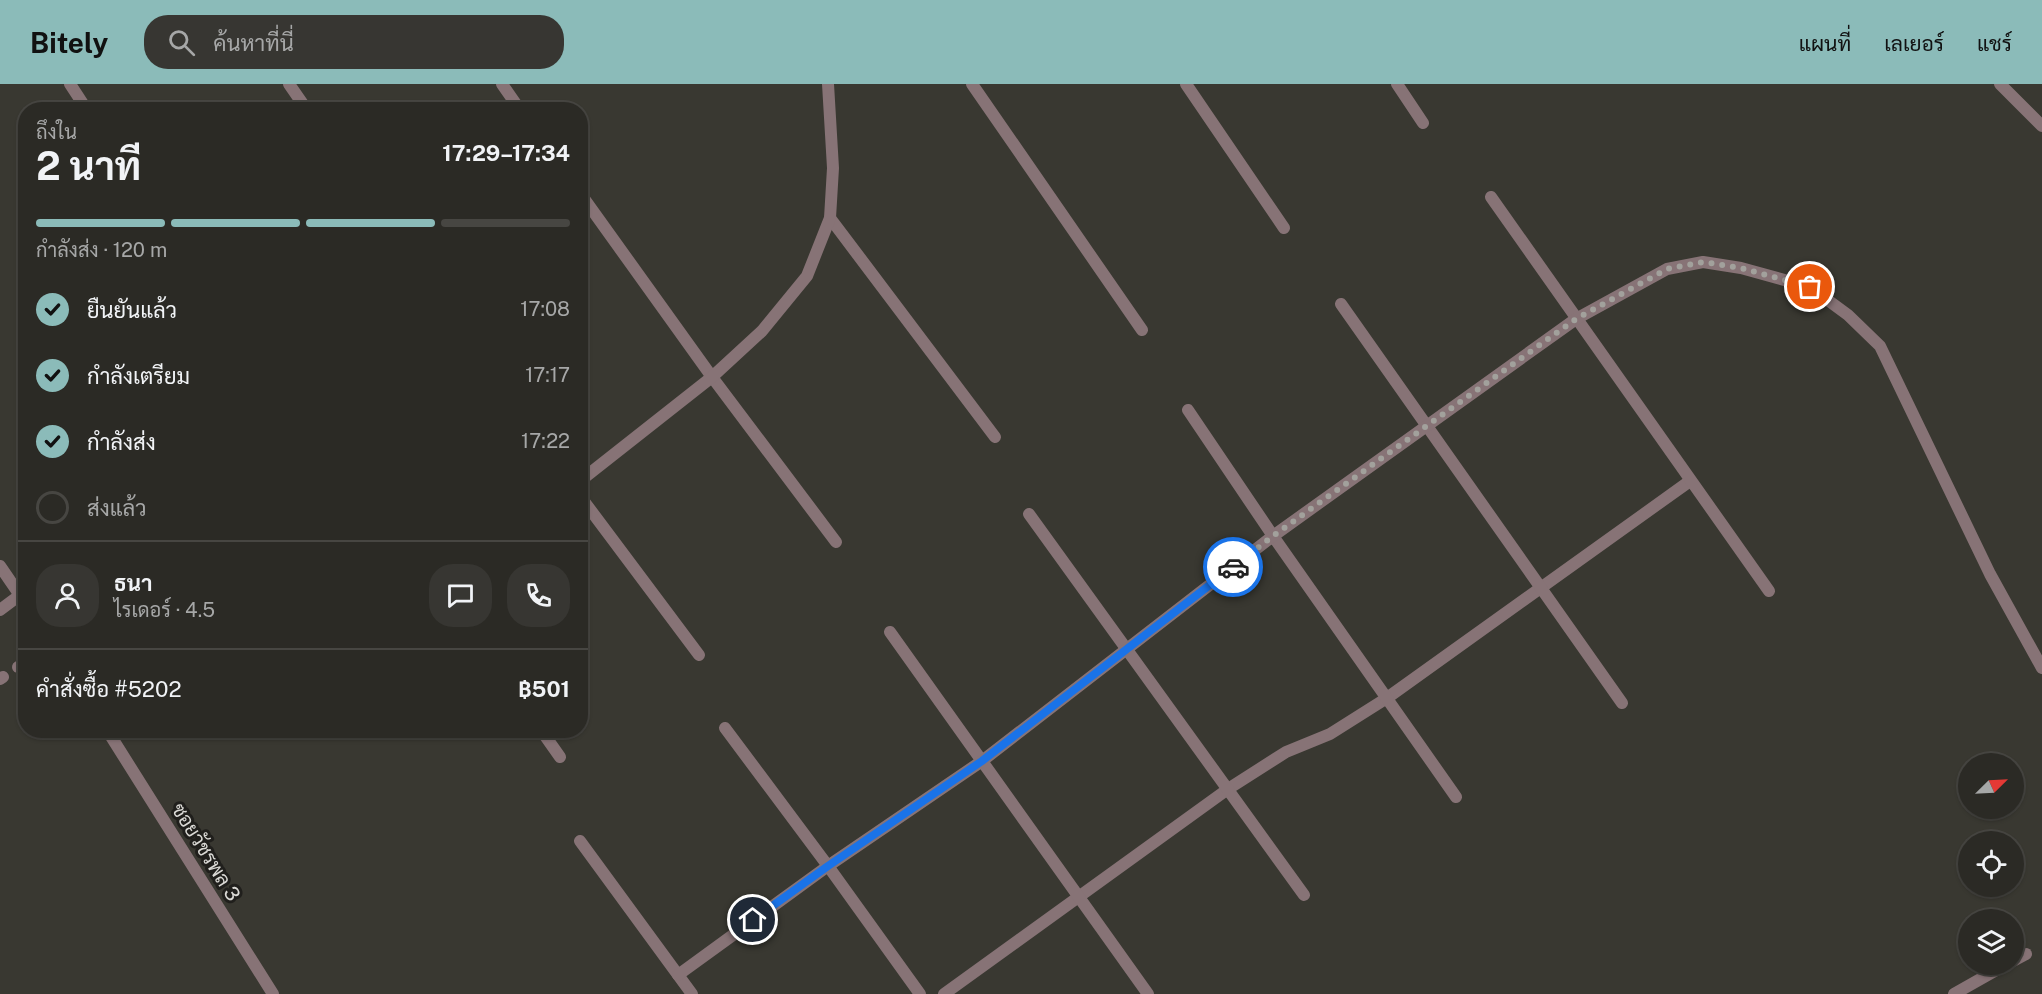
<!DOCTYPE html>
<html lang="th">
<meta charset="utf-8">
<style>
:root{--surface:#2b2a25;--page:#373632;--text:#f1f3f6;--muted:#a6a7a7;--line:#474642;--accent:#8bbbb9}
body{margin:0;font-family:"Public Sans",Sarabun,sans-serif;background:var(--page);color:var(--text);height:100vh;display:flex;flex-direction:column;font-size:22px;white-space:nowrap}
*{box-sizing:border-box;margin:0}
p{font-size:20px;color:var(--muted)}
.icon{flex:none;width:33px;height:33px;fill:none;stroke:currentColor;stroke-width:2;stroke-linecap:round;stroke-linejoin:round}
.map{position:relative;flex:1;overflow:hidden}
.panel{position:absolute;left:18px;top:18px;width:570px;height:636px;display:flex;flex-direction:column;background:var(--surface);border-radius:24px;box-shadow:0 2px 4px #0004,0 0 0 2px var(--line)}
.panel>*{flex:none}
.needle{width:39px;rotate:66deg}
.fabs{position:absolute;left:1958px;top:669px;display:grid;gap:12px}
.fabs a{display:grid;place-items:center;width:66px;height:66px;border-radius:50%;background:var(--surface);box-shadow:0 2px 4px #0004,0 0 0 2px var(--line);font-size:30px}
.pin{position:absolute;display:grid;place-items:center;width:51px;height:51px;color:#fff;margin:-26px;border:3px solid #fff;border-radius:50%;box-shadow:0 2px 6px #0007}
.courier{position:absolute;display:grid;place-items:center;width:60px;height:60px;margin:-30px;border:4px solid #1a73e8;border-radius:50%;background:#fff;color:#222;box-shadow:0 2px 8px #0007}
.summary em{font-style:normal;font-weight:700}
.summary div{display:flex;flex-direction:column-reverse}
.summary{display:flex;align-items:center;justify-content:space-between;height:102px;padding:0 18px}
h1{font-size:39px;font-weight:700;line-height:45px}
.bar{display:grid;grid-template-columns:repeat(4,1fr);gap:9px 6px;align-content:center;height:72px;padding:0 18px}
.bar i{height:8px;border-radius:4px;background:var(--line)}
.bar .current{background:var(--accent)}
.bar p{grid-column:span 4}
.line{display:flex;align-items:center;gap:15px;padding:0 18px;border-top:2px solid var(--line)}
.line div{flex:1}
.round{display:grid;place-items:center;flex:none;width:63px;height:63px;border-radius:24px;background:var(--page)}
ol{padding:0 18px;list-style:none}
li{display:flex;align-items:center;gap:18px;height:66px}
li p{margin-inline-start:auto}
li .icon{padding:6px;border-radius:50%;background:var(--accent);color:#111;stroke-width:4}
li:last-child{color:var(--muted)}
li i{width:33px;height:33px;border:3px solid var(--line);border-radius:50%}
header{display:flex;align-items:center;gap:36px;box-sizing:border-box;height:84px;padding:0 30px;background:var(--accent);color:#111}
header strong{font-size:28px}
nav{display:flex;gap:33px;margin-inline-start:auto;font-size:21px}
.search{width:420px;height:54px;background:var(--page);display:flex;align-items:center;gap:15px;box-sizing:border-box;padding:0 21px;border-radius:24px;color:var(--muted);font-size:22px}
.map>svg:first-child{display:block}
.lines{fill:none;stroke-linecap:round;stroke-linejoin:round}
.service{stroke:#877376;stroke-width:12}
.minor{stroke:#877376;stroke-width:12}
.done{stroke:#a2a19c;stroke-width:6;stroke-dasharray:0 10.8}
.route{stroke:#1a73e8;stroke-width:8}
.labels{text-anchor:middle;stroke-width:6;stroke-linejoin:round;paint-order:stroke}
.street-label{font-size:20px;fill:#dad9d5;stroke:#201f1c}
</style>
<header>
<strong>Bitely</strong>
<div class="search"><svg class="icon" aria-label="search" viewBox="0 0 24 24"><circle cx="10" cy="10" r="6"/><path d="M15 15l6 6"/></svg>ค้นหาที่นี่</div>
<nav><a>แผนที่</a><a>เลเยอร์</a><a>แชร์</a></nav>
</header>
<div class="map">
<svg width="2042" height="910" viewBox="0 0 2042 910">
<rect width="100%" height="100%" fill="#393831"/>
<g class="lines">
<g class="service">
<polyline points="2013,877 2026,870"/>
<polyline points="944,910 1228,705 1286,668 1330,650 1387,614 1690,397"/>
<polyline points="1954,910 2007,880"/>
</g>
<g class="minor">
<polyline points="70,0 87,26"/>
<polyline points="289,0 307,26"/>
<polyline points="502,0 520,26"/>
<polyline points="972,0 1142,246"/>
<polyline points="1186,0 1284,144"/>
<polyline points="1397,0 1423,39"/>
<polyline points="2000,0 2042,42"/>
<polyline points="580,109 712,293 836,458"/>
<polyline points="1491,113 1769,507"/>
<polyline points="830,134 995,353"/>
<polyline points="1341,220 1622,619"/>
<polyline points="1188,326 1273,452 1456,713"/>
<polyline points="580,397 712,293 762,247 807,192 830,134 833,84 828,0"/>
<polyline points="580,412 699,571"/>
<polyline points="1029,430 1304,811"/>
<polyline points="0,482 26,520"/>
<polyline points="0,526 20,511"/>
<polyline points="890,548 1148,910"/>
<polyline points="18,583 26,578"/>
<polyline points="0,595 3,593"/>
<polyline points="725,644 828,782 920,910"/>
<polyline points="107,646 273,910"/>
<polyline points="541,646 560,673"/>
<polyline points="580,757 692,910"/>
<polyline points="678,891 828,782 982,677 1273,452 1576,235 1667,185 1703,178 1741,184 1810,203 1848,231 1880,262 1990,490 2042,584"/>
</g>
</g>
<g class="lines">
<polyline class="done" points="1233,483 1273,452 1576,235 1667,185 1703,178 1741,184 1810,203"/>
<polyline class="route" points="753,836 828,782 982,677 1233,483"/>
</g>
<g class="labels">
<g class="street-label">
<text transform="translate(206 768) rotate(58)" y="7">ซอยวัชรพล 3</text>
</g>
</g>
</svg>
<div class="fabs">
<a><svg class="needle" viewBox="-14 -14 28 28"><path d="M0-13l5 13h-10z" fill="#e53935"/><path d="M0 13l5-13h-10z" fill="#a6a7a7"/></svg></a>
<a><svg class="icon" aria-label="locate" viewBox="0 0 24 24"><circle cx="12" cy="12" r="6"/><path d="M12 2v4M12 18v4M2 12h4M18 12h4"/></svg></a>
<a><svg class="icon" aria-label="layers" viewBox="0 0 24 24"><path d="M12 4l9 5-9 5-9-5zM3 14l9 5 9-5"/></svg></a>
</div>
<div class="pin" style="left:1810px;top:203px;background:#ea580c"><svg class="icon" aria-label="bag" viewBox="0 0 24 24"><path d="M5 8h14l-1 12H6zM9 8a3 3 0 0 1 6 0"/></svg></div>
<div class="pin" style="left:753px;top:836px;background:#1f2937"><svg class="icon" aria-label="home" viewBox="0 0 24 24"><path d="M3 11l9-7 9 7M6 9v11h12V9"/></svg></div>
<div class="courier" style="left:1233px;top:483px"><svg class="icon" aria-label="car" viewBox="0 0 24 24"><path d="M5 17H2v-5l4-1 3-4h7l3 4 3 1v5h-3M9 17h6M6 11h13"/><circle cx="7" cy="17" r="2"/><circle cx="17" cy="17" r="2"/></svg></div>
<section class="panel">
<div class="summary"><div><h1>2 นาที</h1><p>ถึงใน</p></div><em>17:29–17:34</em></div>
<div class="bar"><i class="current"></i><i class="current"></i><i class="current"></i><i></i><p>กำลังส่ง · 120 m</p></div>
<ol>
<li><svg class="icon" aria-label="check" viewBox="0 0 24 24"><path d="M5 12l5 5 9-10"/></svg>ยืนยันแล้ว<p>17:08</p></li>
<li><svg class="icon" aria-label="check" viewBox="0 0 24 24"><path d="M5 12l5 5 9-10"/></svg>กำลังเตรียม<p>17:17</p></li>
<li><svg class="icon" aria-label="check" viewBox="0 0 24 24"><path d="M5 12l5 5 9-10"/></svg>กำลังส่ง<p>17:22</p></li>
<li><i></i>ส่งแล้ว</li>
</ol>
<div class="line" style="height:108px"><a class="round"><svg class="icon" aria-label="person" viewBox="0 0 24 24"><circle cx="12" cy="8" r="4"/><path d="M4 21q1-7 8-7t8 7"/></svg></a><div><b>ธนา</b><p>ไรเดอร์ · 4.5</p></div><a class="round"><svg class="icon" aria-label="chat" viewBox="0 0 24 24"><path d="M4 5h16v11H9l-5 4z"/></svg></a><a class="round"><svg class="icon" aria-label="phone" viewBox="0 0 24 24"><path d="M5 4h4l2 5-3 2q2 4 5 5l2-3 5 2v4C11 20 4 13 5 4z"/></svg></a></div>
<div class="line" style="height:78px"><div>คำสั่งซื้อ #5202</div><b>฿501</b></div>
</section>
</div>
